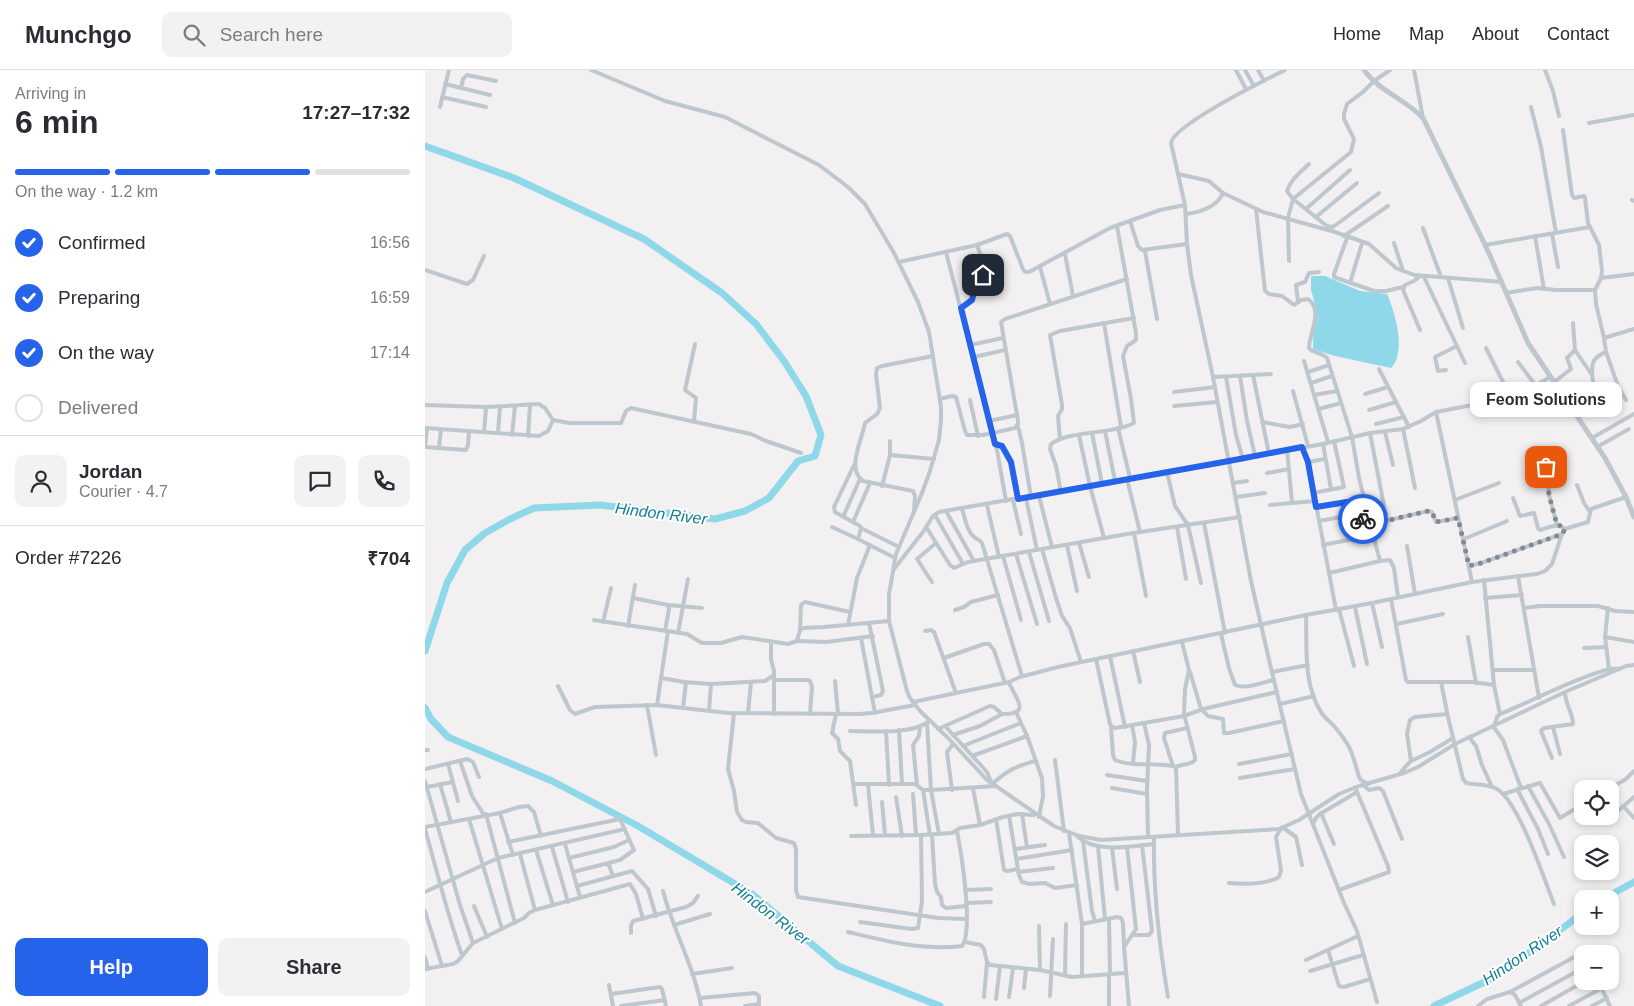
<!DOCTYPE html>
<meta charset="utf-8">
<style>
:root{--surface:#fff;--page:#f2f2f3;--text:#2b2b33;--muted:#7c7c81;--line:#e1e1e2;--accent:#2563eb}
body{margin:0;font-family:Arial,sans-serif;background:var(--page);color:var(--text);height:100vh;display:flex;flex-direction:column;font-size:19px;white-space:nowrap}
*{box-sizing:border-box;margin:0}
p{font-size:16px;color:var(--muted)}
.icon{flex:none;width:28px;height:28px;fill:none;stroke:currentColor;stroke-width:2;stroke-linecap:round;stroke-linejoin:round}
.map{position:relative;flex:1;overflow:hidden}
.side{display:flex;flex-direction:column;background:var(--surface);width:425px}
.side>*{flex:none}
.fabs{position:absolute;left:1149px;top:710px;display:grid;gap:10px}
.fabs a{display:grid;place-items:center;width:45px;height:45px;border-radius:10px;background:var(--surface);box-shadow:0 2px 8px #0003;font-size:25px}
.pin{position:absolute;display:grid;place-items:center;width:42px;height:42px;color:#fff;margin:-21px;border-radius:10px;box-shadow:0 2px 8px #0006}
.courier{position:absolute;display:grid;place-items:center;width:50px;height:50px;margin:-25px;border:4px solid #2563eb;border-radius:50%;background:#fff;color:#222;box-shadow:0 1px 6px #0007}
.bubble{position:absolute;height:35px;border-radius:10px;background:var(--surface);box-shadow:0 2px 8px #0003;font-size:16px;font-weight:700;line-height:35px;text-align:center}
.headline em{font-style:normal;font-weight:700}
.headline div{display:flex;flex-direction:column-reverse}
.headline{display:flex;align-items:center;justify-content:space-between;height:85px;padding:0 15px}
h1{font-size:32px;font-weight:700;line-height:38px}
.bar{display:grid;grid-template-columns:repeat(4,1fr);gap:8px 5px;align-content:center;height:60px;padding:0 15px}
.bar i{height:6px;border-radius:4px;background:var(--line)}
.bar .current{background:var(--accent)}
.bar p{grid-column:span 4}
.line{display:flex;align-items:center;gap:12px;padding:0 15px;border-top:1px solid var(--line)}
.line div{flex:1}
.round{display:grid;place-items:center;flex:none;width:52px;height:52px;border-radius:10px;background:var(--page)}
ol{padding:0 15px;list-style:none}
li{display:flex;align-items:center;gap:15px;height:55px}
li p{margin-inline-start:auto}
li .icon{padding:5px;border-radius:50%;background:var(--accent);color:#fff;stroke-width:4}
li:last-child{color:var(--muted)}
li i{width:28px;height:28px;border:2px solid var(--line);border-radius:50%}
.primary-button{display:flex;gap:10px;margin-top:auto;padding:10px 15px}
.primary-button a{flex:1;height:58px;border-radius:10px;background:var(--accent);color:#fff;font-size:20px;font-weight:700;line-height:58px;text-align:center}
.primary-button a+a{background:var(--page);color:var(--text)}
header{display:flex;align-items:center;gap:30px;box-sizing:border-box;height:70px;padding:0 25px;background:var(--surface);border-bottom:1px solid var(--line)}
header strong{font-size:24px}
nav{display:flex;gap:28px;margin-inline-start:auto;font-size:18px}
.search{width:350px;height:45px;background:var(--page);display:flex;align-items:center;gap:12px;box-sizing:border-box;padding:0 18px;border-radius:10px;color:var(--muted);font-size:19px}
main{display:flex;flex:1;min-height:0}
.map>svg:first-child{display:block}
.water{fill:#8fd8e9}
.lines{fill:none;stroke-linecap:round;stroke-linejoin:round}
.river{stroke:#8fd8e9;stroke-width:7}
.minor{stroke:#bec7ce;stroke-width:4}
.tertiary{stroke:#bec7ce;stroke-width:5}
.done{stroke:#848a90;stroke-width:5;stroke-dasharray:0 9}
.route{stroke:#2563eb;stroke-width:6}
.labels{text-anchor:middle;stroke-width:4;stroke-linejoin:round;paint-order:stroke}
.water-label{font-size:16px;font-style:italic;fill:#127f97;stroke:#fff}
</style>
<header>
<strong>Munchgo</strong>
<div class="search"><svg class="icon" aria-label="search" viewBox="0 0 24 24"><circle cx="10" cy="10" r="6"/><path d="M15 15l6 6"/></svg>Search here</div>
<nav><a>Home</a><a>Map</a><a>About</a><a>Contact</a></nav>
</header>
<main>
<section class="side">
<div class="headline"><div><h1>6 min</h1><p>Arriving in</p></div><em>17:27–17:32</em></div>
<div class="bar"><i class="current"></i><i class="current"></i><i class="current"></i><i></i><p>On the way · 1.2 km</p></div>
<ol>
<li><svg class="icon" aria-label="check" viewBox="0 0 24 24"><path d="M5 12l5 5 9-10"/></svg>Confirmed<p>16:56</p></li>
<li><svg class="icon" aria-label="check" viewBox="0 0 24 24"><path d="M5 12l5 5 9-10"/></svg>Preparing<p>16:59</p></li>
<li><svg class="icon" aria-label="check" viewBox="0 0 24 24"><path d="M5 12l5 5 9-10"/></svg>On the way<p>17:14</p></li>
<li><i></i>Delivered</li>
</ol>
<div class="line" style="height:90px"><a class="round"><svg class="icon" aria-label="person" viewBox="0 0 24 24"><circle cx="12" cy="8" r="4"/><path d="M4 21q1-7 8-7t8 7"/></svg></a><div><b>Jordan</b><p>Courier · 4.7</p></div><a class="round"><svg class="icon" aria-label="chat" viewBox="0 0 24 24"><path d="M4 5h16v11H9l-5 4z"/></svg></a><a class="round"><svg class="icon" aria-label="phone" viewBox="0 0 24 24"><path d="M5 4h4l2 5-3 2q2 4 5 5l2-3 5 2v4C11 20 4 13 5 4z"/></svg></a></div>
<div class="line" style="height:65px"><div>Order #7226</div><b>₹704</b></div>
<div class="primary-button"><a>Help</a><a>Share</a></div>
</section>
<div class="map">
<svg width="1209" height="936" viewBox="0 0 1209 936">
<rect width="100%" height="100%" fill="#f2f0f0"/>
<path class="water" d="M886 206H900L935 221 962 224C970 242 982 282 966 298L910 286 888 279 889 230 886 220Z"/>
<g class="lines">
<g class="river">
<polyline points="0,76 89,108 219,169 297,223 331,254 359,291 381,326 396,365 390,386 373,391 344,428 320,441 290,449 175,435 109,438 85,449 60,463 40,480 22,513 0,581"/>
<polyline points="0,638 6,649 23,667 127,711 213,756 327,824 413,896 515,936"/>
<polyline points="1178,829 1209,812"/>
<polyline points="1009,936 1072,906 1158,843"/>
</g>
<g class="minor">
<polyline points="166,0 240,31 300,47 394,95 423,117 440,134 469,183 493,232 504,262 516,337 516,350 514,370 505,401 497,423 471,484 464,524 464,551 482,621 485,628 495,641 523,668 562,710 629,756 654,766 676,770 854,759 874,750 914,724 934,716 979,703 993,697 1030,674 1140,622 1201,596 1209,595"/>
<polyline points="811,0 821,19"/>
<polyline points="820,0 829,16"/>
<polyline points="833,0 839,11"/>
<path d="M860 0C840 10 749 55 746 73L760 135 762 174 766 205 788 307 826 511 845 594 876 724 919 833 932 861 952 932"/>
<polyline points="989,0 998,48"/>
<polyline points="1120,0 1128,21 1134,46"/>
<polyline points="20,14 65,25"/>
<polyline points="36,18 38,9 42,5 71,11"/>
<polyline points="17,27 61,37"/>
<polyline points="15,37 24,0"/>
<polyline points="1106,37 1116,77 1131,163"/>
<polyline points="1164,53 1209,45"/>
<polyline points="1138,60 1147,125 1149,128 1159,126 1160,128 1163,153 1174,175 1177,201 1176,208 1170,220 1171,234 1179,268 1181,282 1193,316 1201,330"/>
<path d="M884 94C876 102 865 110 862 121L868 129 902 156 908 157 954 123"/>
<polyline points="753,104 784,111 798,123 838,142 910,162 944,174 971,198 989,205 1077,212"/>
<polyline points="1207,130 1209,131"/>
<path d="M831 139 840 221 844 224 857 226 869 235 876 230 883 229C899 241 884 263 884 278 889 284 897 282 902 288L927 367 934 408 940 432"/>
<polyline points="881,139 925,100"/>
<path d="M761 144C776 142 792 137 798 123"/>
<polyline points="891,147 932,113"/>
<polyline points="705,151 713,176 717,180 762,174"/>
<polyline points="998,158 1016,207"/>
<polyline points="1127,164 1133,197"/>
<polyline points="919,166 963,136"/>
<polyline points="1110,166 1119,219"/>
<polyline points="922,168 909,204 909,207 949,221 961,221 978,217"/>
<polyline points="969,173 978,201"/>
<polyline points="1060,175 1165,157"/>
<polyline points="720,181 732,249"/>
<polyline points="521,182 572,380 581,431"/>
<polyline points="640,184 648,226"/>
<polyline points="864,191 863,148 868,129 926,82 929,69 919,49 919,44 922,34 938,22 949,11 965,0"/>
<polyline points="474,192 552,175 582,164 585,166 598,199 600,202 604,202 685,158 735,140 760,135"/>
<polyline points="615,197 625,234"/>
<polyline points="0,200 42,214 48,210 59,186"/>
<polyline points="995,206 989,211 980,215 978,220 995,260"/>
<polyline points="999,207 1040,293"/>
<polyline points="1023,208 1038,258"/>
<polyline points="1176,208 1209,204"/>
<polyline points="925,213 937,173"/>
<polyline points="1081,223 1112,218 1131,220 1170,220"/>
<polyline points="873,232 871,215 880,212 884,203 894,202"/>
<polyline points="536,238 547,230 550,218 560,210 558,205 560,198 552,175"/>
<polyline points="679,253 696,357"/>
<polyline points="1179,268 1209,259"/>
<polyline points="545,275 578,268"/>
<polyline points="1061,278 1085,326"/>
<polyline points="1150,280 1167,305"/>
<polyline points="549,287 580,280"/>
<polyline points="879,291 903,372"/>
<polyline points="1093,292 1111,316"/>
<polyline points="954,299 984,357"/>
<polyline points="1021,300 1013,301 1010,287 1032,276"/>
<polyline points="883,302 904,295"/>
<polyline points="828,305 844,384"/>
<polyline points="815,306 822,351 830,386"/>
<polyline points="788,307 846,304"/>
<polyline points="801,307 811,365 818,389"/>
<polyline points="1129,312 1146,299 1142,288 1150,280 1148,253"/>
<polyline points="886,313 907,306"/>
<polyline points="868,321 883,376"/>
<polyline points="749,322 790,317"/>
<polyline points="940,324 963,317"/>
<polyline points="889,325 912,321"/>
<polyline points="515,329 527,326 531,327 540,361 542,365 558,365 590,358 593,354 593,351 576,252 580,249 702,209"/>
<path d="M1142 329C1154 321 1158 329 1168 324 1171 308 1158 290 1181 282"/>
<polyline points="545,330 553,366"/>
<polyline points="0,335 61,337 114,334 120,338 128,350 144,353 196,353 201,341 206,338 326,364 341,371 376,383"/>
<polyline points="749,336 792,332"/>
<polyline points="894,339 916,333"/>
<polyline points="944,340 971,332"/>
<polyline points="1011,342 1047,512"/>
<polyline points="269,351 271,328 260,320 270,274"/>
<polyline points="564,351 592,345"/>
<polyline points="837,352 865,357 878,354"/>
<polyline points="951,354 979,347"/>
<polyline points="592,356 594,360 597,373 606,427"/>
<polyline points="0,358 114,366 123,361 128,350"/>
<polyline points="693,358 705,408"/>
<polyline points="978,359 990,418"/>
<polyline points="680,361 690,411"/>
<polyline points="59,362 61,337"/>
<polyline points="960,362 968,395"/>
<polyline points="73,363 75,337"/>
<polyline points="667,363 677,414"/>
<polyline points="945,363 959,436"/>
<polyline points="87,365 90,336"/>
<polyline points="654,365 665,416 679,468"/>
<polyline points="103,366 105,335"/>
<polyline points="1167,368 1209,344"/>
<polyline points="635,369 633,346 637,339 637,335 625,265 635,261 709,248"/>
<polyline points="570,374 577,376 586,392 593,429"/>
<polyline points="898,374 906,419"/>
<polyline points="0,377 41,380 43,375 44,361"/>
<polyline points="0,377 2,358"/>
<polyline points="877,377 883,392 911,540"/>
<polyline points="1172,377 1204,359"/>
<polyline points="14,378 16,359"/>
<polyline points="862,380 867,432"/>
<polyline points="465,385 509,389"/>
<polyline points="1119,387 1123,408 1124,425 1132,455"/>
<polyline points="883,392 900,389"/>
<polyline points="429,395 409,437 410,442 435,456 436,458 433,469 470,488"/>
<polyline points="742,402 750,436 763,455 776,513"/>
<polyline points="842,403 864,399"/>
<polyline points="702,409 715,462"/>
<polyline points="808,413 822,411"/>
<polyline points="1152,415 1159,433 1165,442"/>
<polyline points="457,416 465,385 465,371"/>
<path d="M636 422 631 396 625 379 626 374C644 360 686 365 709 353L706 329 698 286 702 276 711 270V263L692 156"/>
<polyline points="888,423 919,417 909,371"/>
<polyline points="614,426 627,477"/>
<polyline points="811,427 840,423"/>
<polyline points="601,428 612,480"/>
<path d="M1088 428 1095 446 1109 443 1113 458 1115 460C1123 458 1133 452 1140 459"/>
<polyline points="588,430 596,464"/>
<polyline points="1030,430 1074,413"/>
<polyline points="562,435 574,487"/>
<polyline points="845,435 890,431"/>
<polyline points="891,437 922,432 929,469"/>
<path d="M537 439C540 447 541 460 548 466 551 469 554 469 557 473L597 606"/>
<polyline points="521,441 549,491"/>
<path d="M489 442 490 426 488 421 438 411C421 399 437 370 440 353L452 344 455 338 451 304 452 298 457 296 508 286"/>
<polyline points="510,445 538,494"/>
<polyline points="418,447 435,409"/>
<polyline points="894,451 937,443 941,466"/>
<polyline points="428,452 445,413"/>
<polyline points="779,453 800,563"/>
<polyline points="939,456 1003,441 1007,442 1011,452 1033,448"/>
<polyline points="407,457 433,469"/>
<polyline points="501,457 525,495 529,498 543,492 702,464 815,447"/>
<polyline points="752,457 761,509"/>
<polyline points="436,458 474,477"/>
<polyline points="709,463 721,526"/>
<polyline points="1039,469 1082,451"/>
<polyline points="654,473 664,507"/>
<polyline points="642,475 652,521"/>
<polyline points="898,475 948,465 955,491"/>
<polyline points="982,476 990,524"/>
<polyline points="617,479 631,528 637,546 645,558 656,592"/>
<polyline points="604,482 624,551"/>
<polyline points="591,484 612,554"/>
<polyline points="578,486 596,550"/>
<polyline points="1044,496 1056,493 1137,464"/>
<polyline points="469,499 498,462 508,446 514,442 804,391 898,374 945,363 978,359 996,351 1011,342 1063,332 1099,322 1125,307"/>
<polyline points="904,503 955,491 965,490 969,498 973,527"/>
<polyline points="1093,506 1114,628"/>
<polyline points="1059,510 1069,615 1075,644"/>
<polyline points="507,512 492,489 511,473"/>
<polyline points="208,528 243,535 244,539 240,561"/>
<polyline points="1060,528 1097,525"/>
<polyline points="966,529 981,610 983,612 1047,612 1069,615"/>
<polyline points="947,533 957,577"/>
<polyline points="243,535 277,538"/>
<polyline points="930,537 942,594"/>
<polyline points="1099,538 1115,536 1173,536 1190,541 1209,542"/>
<polyline points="1183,538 1180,567 1184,599"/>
<polyline points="914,539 929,596"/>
<polyline points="530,540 539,537 546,532 573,525"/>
<path d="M881 545C882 577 878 614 896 642 899 648 905 651 909 656 926 676 927 682 934 707L936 710 943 714"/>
<polyline points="169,550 262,564 277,573 296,573 317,567 363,574 372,571 375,560 379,558 399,557 464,551"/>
<polyline points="178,552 186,518"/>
<polyline points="444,553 458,621 456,625 447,627"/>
<polyline points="972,554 1018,544"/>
<polyline points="423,555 432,508 445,475"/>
<polyline points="203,556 210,515"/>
<polyline points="375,560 376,535 380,532 425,542"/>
<polyline points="500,561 506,560 509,562 531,623"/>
<polyline points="253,563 263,509"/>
<path d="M796 564 804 598 810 615C820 620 838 612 849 610"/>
<polyline points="1043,567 1051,613"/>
<polyline points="1180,567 1209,572"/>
<polyline points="436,568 450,643"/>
<polyline points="346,571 346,589 349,601 349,644"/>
<polyline points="372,571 401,572 448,566"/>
<polyline points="1159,578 1181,577"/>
<polyline points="708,581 715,612"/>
<polyline points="685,586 700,657"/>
<polyline points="519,588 559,574 564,574 569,580 580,613"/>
<polyline points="671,589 685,654 686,656 690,658 759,646 778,639 852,622"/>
<polyline points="1068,600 1108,600"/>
<polyline points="765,602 776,639 783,646 798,649 799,663 804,663 859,651"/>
<polyline points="847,602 883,595"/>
<polyline points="236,608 259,612 286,614 340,611 349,605"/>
<polyline points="349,610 382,610 385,611 387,617 385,644"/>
<polyline points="410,611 413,644"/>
<path d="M1016 612 1023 647 1038 709 1041 713C1051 715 1063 714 1072 719 1094 732 1119 809 1129 834"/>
<polyline points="133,616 145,640 150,644 170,637 232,635 303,643 434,644 447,643 490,635"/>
<polyline points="488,632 584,612"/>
<polyline points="855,634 889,626"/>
<polyline points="222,635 231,685"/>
<polyline points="232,635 243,561"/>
<polyline points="258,638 261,612"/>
<polyline points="284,641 286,614"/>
<polyline points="591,642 602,666 617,708 618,726 614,747"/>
<polyline points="309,643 303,699 309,721 312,742 317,750 321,752 333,753 351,768 369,773 371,779 371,820 373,827 513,848 541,849"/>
<polyline points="323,643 326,612"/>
<polyline points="411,644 407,663 413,669 415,681 425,691 431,735"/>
<polyline points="502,653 506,720 514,764"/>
<polyline points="719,653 724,675 722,719 723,767"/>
<path d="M1070 654 1072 647 1075 644C1097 636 1178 594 1195 599"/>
<polyline points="707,655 710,672 708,693"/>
<path d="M520 656 562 702 567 714C583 700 591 696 611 691"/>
<polyline points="1068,656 1078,670 1096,718"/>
<path d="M686 657 688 685 690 690C710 698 732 691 751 697"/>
<polyline points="1128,657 1135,684"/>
<path d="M513 659 565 636 569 637 577 644C610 645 587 624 584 612L595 607 633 597 881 545 947 533 1047 512 1112 504 1120 501 1127 494 1137 464 1140 459 1163 452 1166 439 1201 427"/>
<polyline points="474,660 477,714"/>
<path d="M425 661C447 661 484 665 503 652"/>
<polyline points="461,661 464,715"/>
<polyline points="528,665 555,656 577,644"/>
<polyline points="1044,667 1051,676 1057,695 1067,717"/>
<polyline points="538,676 596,653"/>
<polyline points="0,680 3,680"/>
<polyline points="547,686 602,666"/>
<path d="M1127 688 1116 661 1119 658 1148 654C1148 643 1140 634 1140 622"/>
<polyline points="630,690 639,761"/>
<polyline points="35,691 47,726 59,745"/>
<polyline points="986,691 982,664 985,650 990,647 1022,644"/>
<polyline points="23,694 33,731"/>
<polyline points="814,694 867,684"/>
<polyline points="748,696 739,668 740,663 762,658"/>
<polyline points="0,699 42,689 48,692 54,707"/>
<polyline points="975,704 980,697 986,691 1005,682 1028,668"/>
<polyline points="682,705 722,711"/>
<polyline points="815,708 870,699"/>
<polyline points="0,711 35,835 48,873"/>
<polyline points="15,714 26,752"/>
<polyline points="429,714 490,714 498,720 506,720 571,716"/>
<polyline points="443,715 448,765"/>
<polyline points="492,715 488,675 494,666 495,657"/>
<polyline points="938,715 944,720 954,718 958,721 977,769"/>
<polyline points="1103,716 1124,754 1139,787"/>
<polyline points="2,717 28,712"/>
<polyline points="687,718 722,724"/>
<polyline points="548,719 555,755"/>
<polyline points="1092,719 1113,759 1123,784"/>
<polyline points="1184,719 1201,709 1209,701"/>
<polyline points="498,720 505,765"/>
<polyline points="527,720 522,682 528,674"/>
<polyline points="488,724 491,765"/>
<polyline points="1078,724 1115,713 1135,748 1158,734"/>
<polyline points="471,727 477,766"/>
<polyline points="457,732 460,765"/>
<polyline points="1198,736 1209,748"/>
<polyline points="75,743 94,737 103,736 109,742 116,766"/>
<polyline points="896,743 909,774"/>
<polyline points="61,744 90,853"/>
<polyline points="597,744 602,777"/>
<polyline points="584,746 594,805 597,812 605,814 620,813 630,818 652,815"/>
<polyline points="1186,747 1209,727"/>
<polyline points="44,749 77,859"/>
<polyline points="571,749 579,800 583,801 593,799"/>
<polyline points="888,754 891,748 895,744 932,722"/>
<polyline points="0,757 75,743 88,785"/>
<path d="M0 759C12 801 22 844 37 885"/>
<polyline points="644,763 657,854 657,906"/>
<polyline points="507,765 510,814 512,822 516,827 517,835 521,838 541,836"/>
<path d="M753 765 751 697C757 693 765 696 770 690V687L759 644 760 619 764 600 757 572"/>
<polyline points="426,766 496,765 527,763 535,758 555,755 578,747 592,744 609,745"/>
<path d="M652 766C670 784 707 776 729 774"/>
<path d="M729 767C728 820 734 874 743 927"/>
<polyline points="658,771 667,841 670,851"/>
<polyline points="83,772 195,749 209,780 195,790 148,802"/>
<polyline points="140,774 155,827"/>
<polyline points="673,776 680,849"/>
<polyline points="127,777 143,832"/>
<polyline points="702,777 711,859 699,877 704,936"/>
<polyline points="687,778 692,819"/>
<polyline points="590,779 620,775"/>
<polyline points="111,780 128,835"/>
<polyline points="144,788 189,777 204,770"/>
<polyline points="591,789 647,780"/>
<polyline points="181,794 184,795 188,806"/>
<polyline points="593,802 628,798"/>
<path d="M804 813C819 814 840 815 854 807L856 800 851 767 857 757 871 767 877 795"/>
<polyline points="152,816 207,801 223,819 231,846"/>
<polyline points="540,820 566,819"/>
<polyline points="914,820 964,802 963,796 930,717"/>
<path d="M238 821C248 860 269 896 276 936"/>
<polyline points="0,822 73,788 200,759"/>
<polyline points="541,833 566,832"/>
<polyline points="49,836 62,867"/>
<polyline points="110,840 205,814 211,824 218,849"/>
<polyline points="0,841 17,896"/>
<polyline points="684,849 685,904"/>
<polyline points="435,852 486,859 493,858 497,831 496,765"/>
<polyline points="657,854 692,847 696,848 698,853 699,875"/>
<polyline points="249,855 285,844"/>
<polyline points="614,856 615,900"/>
<path d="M423 862C460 871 499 881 537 876 549 859 536 782 532 761"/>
<polyline points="206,863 206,856 208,851 261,837 268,833 273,826"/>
<polyline points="708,865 724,865 727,861 717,775"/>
<polyline points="540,872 556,875 559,879 562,892 565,895 615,900 647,907 700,903"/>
<polyline points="903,880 914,916 919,917 945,909"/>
<polyline points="0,887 3,899"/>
<polyline points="881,890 933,866"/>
<polyline points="0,899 28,894 33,891 48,873 99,848 104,843 110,840 95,784"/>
<polyline points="885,901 938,885"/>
<polyline points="267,904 307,898"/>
<polyline points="684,904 684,936"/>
<polyline points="640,905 641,854"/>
<polyline points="1173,911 1185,936"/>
<polyline points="184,915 188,936"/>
<polyline points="599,918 601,899"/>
<polyline points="1085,922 1153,885 1158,884"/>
<polyline points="186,924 235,917 237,919 241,936"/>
<polyline points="625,926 628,869"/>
<polyline points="559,927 562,892"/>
<polyline points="584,927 588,898"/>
<polyline points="275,928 330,923 334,926 334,936"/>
<polyline points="571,929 575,896"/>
<polyline points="1094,933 1158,898"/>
<polyline points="196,936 240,930"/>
<polyline points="320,936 334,934"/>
<polyline points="1053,936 1062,929 1085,922 1090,925 1096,936"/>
<polyline points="1116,936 1160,911"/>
<polyline points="1144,936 1177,918"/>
<polyline points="1167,936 1182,928"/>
</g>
<path class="tertiary" d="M939 0C954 21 980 29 998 48L1063 181 1103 273 1180 388 1201 427 1209 447"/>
</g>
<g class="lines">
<polyline class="done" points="938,449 939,456 1003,441 1007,442 1011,452 1033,448 1044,496 1056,493 1137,464 1140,459 1137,456 1132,455 1124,425 1121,397"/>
<polyline class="route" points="558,205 560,211 550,218 547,230 536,238 570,374 577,376 586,392 593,429 804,391 877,377 883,392 891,437 922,432 924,445 937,443 938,449"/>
</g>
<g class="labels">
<g class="water-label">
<text transform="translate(236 443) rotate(7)" y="6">Hindon River</text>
<text transform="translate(346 843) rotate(37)" y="6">Hindon River</text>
<text transform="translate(1097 885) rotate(-34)" y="6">Hindon River</text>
</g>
</g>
</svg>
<div class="fabs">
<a><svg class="icon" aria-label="locate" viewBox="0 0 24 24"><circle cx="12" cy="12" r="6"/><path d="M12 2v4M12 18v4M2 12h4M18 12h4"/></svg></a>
<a><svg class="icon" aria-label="layers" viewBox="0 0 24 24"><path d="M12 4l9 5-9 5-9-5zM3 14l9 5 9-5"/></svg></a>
<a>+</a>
<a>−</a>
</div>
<div class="pin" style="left:1121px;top:397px;background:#ea580c"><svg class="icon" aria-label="bag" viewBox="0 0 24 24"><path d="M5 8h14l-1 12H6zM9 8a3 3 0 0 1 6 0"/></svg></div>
<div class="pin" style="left:558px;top:205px;background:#1f2937"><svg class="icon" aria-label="home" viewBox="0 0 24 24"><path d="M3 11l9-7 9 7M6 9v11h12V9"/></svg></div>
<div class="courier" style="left:938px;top:449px"><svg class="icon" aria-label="bike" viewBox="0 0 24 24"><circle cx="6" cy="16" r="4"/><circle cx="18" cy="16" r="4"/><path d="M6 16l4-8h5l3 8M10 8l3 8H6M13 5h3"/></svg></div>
<div class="bubble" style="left:1045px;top:312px;width:152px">Feom Solutions</div>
</div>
</main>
